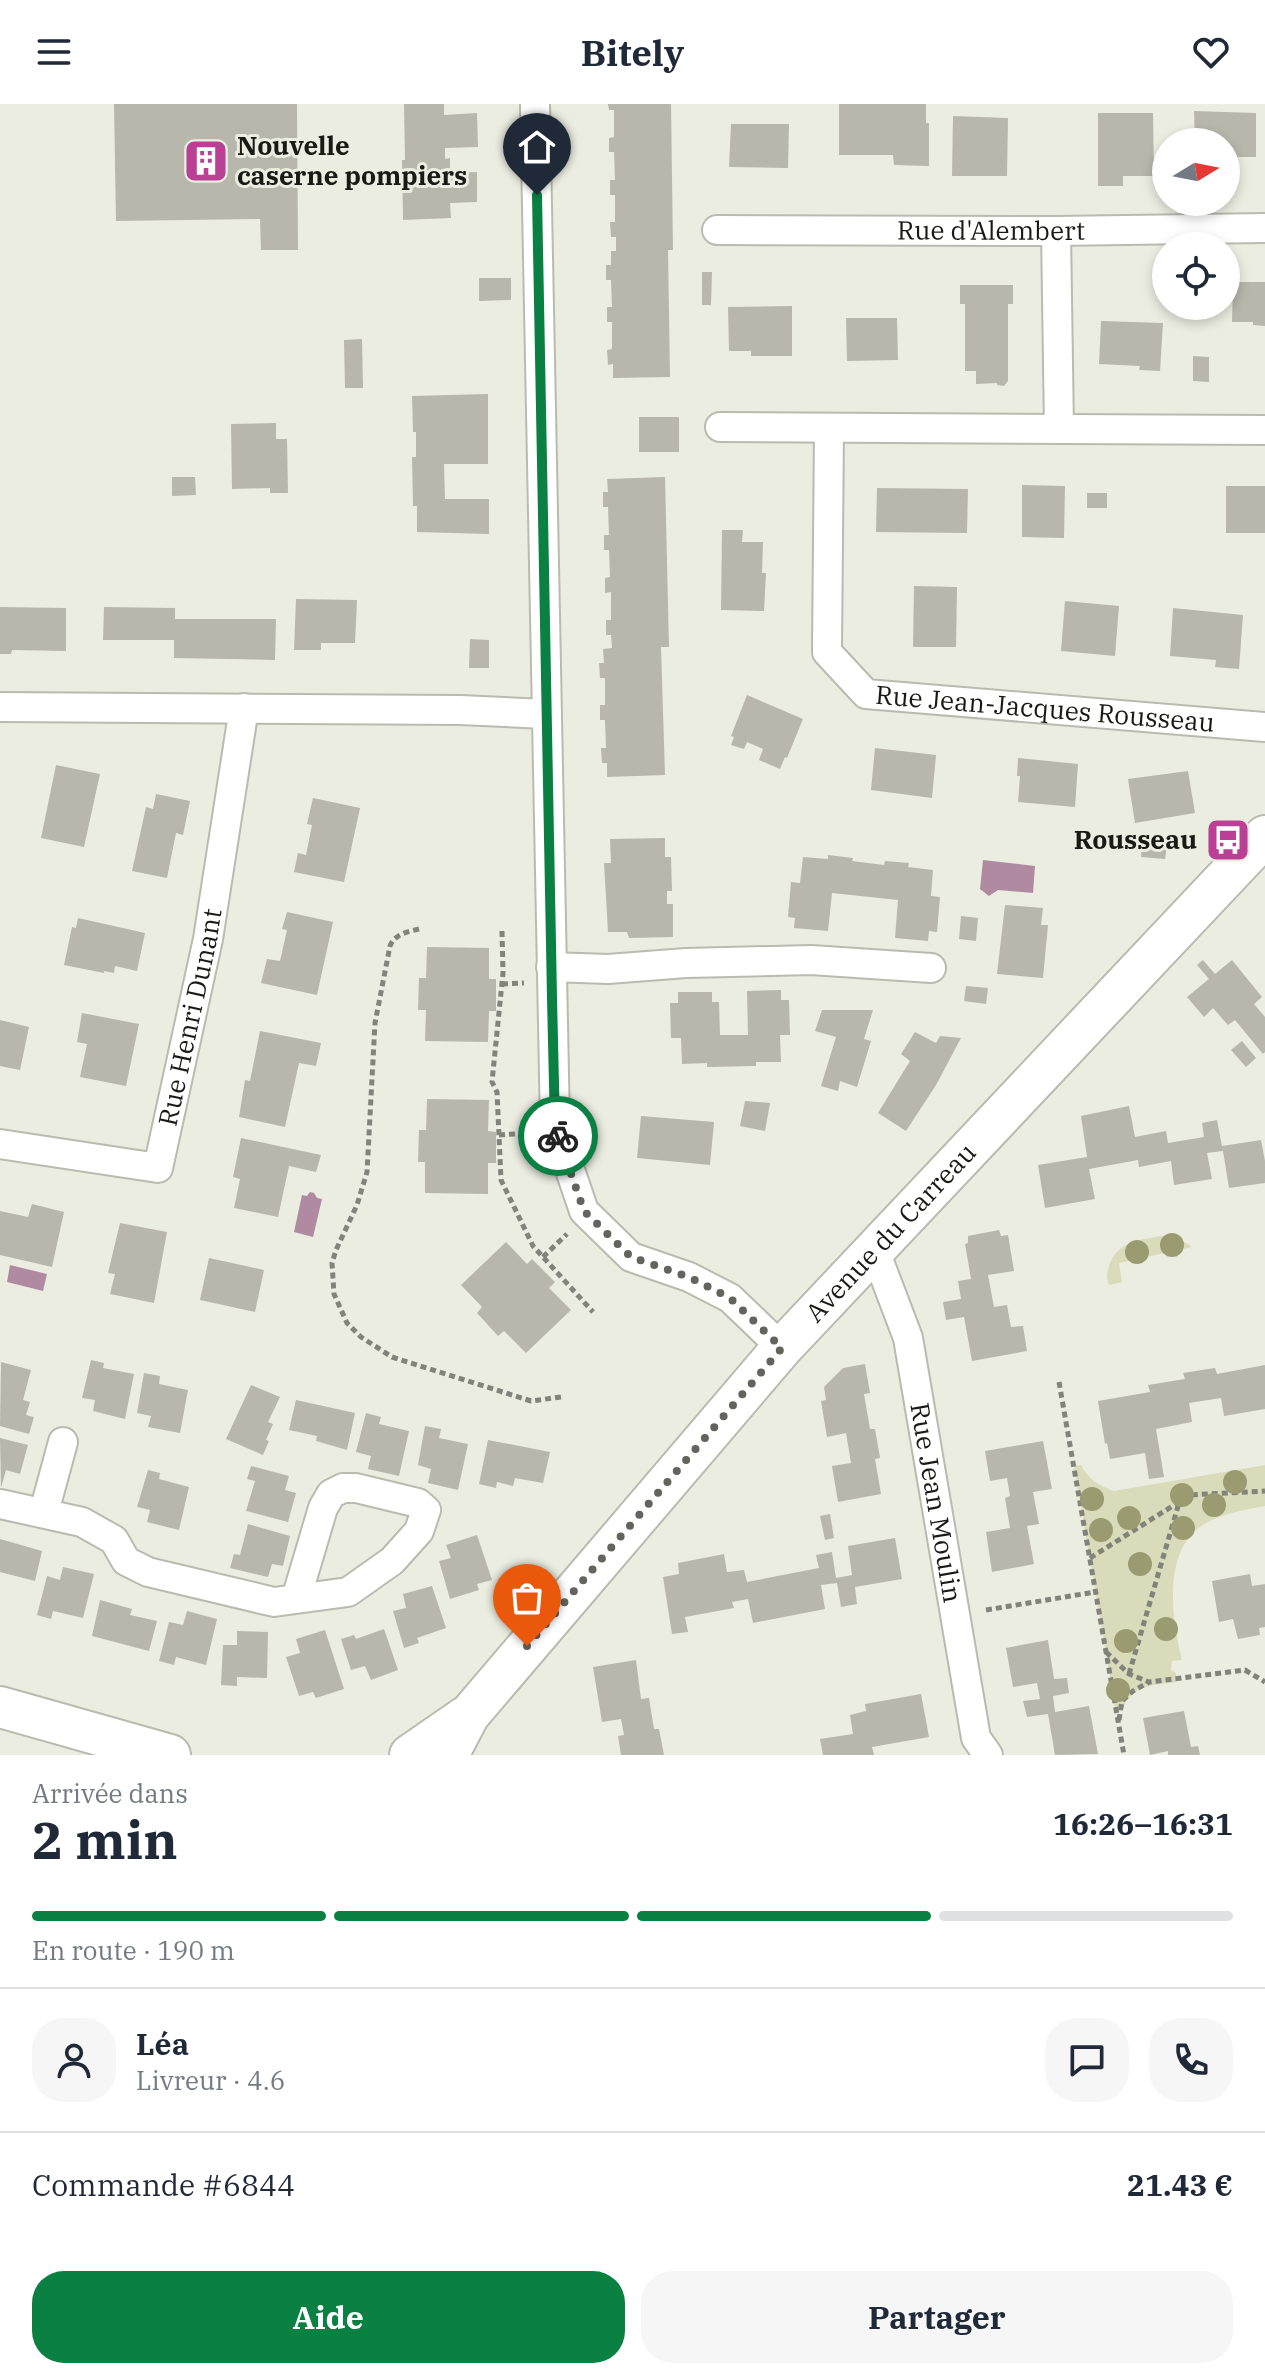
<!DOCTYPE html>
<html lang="fr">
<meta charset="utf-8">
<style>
:root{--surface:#fff;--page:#f6f6f7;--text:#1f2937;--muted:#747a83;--line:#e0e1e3;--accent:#0b8043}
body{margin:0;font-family:"IBM Plex Serif",serif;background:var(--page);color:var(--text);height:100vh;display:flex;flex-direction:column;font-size:30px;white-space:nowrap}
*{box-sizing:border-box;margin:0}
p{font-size:26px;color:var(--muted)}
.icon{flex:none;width:44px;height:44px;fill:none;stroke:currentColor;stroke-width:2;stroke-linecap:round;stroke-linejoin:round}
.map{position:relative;height:1651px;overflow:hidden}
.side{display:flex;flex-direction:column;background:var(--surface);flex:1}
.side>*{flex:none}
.needle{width:52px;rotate:80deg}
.controls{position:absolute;left:1152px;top:24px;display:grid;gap:16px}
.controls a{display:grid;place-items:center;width:88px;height:88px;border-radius:50%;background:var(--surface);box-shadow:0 4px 12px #0003;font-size:40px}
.pin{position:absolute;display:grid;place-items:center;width:68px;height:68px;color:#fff;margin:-82px -34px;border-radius:50% 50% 50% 0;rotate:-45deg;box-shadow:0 0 8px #0007}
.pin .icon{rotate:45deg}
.courier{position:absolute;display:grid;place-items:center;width:80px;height:80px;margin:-40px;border:6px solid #0b8043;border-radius:50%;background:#fff;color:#222;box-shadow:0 2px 10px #0007}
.head em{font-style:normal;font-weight:700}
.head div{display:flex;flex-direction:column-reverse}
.head{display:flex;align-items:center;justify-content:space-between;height:136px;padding:0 32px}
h1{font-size:52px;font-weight:700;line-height:60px}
.bar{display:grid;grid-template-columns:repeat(4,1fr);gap:12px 8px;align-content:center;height:96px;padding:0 32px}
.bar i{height:10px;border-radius:6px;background:var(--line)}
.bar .on{background:var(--accent)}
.bar p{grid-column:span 4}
.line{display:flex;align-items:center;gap:20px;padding:0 32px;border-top:2px solid var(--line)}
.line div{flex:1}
.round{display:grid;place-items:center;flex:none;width:84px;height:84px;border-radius:32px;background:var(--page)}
.cta{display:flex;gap:16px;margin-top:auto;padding:16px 32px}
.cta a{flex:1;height:92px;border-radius:32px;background:var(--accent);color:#fff;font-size:32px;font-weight:700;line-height:92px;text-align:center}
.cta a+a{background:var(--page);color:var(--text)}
header{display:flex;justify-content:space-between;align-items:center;height:104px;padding:0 32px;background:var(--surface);font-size:36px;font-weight:700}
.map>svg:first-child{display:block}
.green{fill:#dadbba}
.water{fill:#b08aa1}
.building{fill:#b7b7ac}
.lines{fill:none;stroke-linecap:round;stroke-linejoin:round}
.street-casing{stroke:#babbaf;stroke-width:32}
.secondary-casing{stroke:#babbaf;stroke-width:44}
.path{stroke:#82837a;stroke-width:5;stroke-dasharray:6 4;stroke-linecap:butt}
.street{stroke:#fff;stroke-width:28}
.secondary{stroke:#fff;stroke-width:40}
.tree{fill:#9b9b71}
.done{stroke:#63645c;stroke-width:8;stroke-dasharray:0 14.4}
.route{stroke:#0b8043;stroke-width:10}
.labels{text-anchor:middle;stroke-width:6;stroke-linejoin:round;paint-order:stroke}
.poi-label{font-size:26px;font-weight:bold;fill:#191a15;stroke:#ecede1;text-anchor:start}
.street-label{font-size:26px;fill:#191a15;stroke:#ecede1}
</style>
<header><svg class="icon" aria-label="menu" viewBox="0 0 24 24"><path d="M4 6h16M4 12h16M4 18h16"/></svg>Bitely<svg class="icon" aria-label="heart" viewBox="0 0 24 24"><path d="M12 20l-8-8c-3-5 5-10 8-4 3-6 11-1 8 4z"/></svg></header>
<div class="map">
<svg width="1265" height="1651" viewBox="0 0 1265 1651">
<rect width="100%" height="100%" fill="#ecede1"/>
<g class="green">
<path d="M1172 1130 1192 1143 1119 1159 1122 1178 1109 1181C1106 1173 1107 1170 1109 1162 1117 1135 1148 1135 1172 1130Z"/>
<path d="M1081 1361C1089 1376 1098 1381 1114 1387L1265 1361V1402C1243 1406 1219 1410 1201 1422 1162 1449 1172 1517 1182 1556L1172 1557 1171 1566 1176 1569V1578C1152 1582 1131 1580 1122 1607L1116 1608 1074 1362Z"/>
</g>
<g class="water">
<polygon points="983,756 1035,762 1033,789 998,786 989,792 980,785"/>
<polygon points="310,1088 314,1089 317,1094 322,1095 313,1133 294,1128 302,1091 307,1092"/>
<polygon points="10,1161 47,1170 43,1187 7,1178"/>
</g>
<g class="building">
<polygon points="114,0 297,0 298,146 261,146 260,115 116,117"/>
<polygon points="404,0 444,0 444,11 477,9 478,43 445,44 445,55 450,54 450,69 477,68 477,98 450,99 451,114 403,116 402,56 405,56"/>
<polygon points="608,0 671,0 673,146 668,146 670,273 613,274 613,260 608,261 607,246 612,245 612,218 607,218 607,203 612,203 611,176 606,176 606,161 611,161 611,147 616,147 616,133 611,133 610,118 615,118 615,91 610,91 610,76 615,76 614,48 609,48 609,34 614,33 614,6 609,6"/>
<polygon points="839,0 926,0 926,19 929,19 929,62 894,61 893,51 839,51"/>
<polygon points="1194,7 1256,9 1256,53 1226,53 1226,38 1195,38"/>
<polygon points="1098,9 1153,9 1154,72 1123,72 1123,82 1098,82"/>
<polygon points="953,12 1008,14 1007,72 952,72"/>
<polygon points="731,20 789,20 788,64 729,63"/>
<polygon points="702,168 712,168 711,201 702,201"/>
<polygon points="479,174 511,174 511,196 479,197"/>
<polygon points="1233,178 1265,178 1265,222 1253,221 1253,218 1232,218"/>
<polygon points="960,181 1013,181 1013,200 1008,200 1008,277 1004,282 997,281 997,279 976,280 976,267 965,267 965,200 960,200"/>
<polygon points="792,202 792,252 751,252 751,247 729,247 728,203"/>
<polygon points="846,214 897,214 898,256 847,257"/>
<polygon points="1101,217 1163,219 1160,267 1139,266 1140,262 1099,260"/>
<polygon points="362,235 363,284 345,284 344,236"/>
<polygon points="1193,252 1209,253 1209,278 1193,277"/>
<polygon points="488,290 488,360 444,360 445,395 489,395 489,430 417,428 417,402 413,402 412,353 416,353 416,328 413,328 412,292"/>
<rect x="639" y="313" width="40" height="35"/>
<polygon points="276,319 276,335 287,335 288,389 270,389 270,384 232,385 231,320"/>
<polygon points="172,373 195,373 196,391 172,392"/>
<polygon points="665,373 669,543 661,543 665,671 607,673 607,659 602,659 601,644 606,644 605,616 600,616 600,601 605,601 605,574 600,574 599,559 604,559 603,545 612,544 611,531 606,531 606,516 611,516 611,488 605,489 605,474 610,473 609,446 604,446 604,431 609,431 608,403 603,403 603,388 608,388 607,375"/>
<polygon points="1022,381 1065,382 1064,434 1022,433"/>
<rect x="1226" y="382" width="39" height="47"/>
<polygon points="877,384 968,385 967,429 876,428"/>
<rect x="1087" y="389" width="20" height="15"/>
<polygon points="722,426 743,426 742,438 763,438 762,469 766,469 764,507 721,506"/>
<polygon points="914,482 957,483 956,543 913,543"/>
<polygon points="296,495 357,496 355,539 321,539 321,546 294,546"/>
<polygon points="1065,497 1119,502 1115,552 1061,547"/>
<polygon points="0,503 66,504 66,547 12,546 11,550 0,550"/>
<polygon points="104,503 175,504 175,515 276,515 275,556 174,554 174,536 103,536"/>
<polygon points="1173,504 1243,511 1239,565 1215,563 1216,556 1170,552"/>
<polygon points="470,535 489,536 489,564 469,564"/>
<polygon points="747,591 803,615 787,654 785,653 780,665 759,656 763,645 747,638 744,645 731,641 734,633 731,632"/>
<polygon points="875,644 936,651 932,694 871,686"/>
<polygon points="1018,654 1078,660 1075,703 1018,698 1020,672 1017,672"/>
<polygon points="56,661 100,670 84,743 41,734"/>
<polygon points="1188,667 1195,709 1135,719 1128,675"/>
<polygon points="156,690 190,697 183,731 176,729 167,774 132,767 146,703 153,705"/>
<polygon points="313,694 360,704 344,778 294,768 298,749 306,751 312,721 307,720"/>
<polygon points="665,734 665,753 671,753 672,787 667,787 667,800 673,800 673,833 629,834 627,828 608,828 604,759 611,759 610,735"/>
<polygon points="1142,738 1167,741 1165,755 1141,753"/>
<polygon points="828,751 853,754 852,757 884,761 885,757 909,759 908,763 933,766 931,792 940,793 937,828 929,827 928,837 895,834 898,796 832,789 828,827 794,824 795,814 788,813 791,778 800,779 803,753 828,755"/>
<polygon points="1005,801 1043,804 1041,821 1048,821 1043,874 997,870"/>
<polygon points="287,808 333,818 317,891 261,879 267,855 280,857 287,826 282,825"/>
<polygon points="961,812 978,814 976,837 959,835"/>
<polygon points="78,814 145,829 137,867 115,862 114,869 104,867 104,869 64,861 72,823 76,824"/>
<polygon points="427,843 489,844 489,875 496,875 496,907 489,907 488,938 425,937 426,906 418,906 419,874 426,874"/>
<polygon points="1203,856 1215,870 1232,856 1262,893 1254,900 1265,913 1265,948 1263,950 1235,916 1228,921 1213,904 1204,913 1187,893 1209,875 1197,861"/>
<polygon points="966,882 988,884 986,900 964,897"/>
<polygon points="781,886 781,896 789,896 790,931 780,931 781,958 756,958 756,962 707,963 707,959 682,960 681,934 671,934 670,899 678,899 678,888 712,888 712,898 719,898 720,931 748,931 747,887"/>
<polygon points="822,906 873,906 864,935 871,937 857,983 840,977 838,987 821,982 836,933 815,927"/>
<polygon points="82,909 139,920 126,982 80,973 87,940 77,938"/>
<polygon points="0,916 29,923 20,966 0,962"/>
<polygon points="260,927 321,939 316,962 299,959 285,1023 239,1013 245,976 250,977"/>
<polygon points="915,928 936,939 940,932 961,934 936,981 906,1027 878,1009 910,957 901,950"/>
<polygon points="1242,937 1256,954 1246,963 1231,946"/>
<polygon points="427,995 489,996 488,1027 496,1028 496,1059 488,1059 488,1090 425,1089 425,1058 418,1058 419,1026 426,1026"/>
<polygon points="745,997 770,999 765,1027 740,1022"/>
<polygon points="1129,1002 1135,1033 1166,1027 1168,1039 1204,1033 1202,1019 1217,1016 1222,1042 1261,1036 1265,1057 1265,1079 1229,1084 1223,1047 1207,1049 1212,1075 1174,1081 1171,1057 1139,1063 1138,1056 1089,1065 1095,1095 1045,1104 1038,1061 1087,1053 1081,1012"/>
<polygon points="641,1012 714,1018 710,1061 637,1054"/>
<polygon points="241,1034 321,1051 316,1068 289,1062 278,1113 234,1104 240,1075 233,1073"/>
<polygon points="32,1100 64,1108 52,1163 0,1151 0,1107 28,1113"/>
<polygon points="120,1119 167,1128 154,1199 110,1190 115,1170 108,1169"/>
<polygon points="999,1126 1001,1132 1008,1131 1014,1167 988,1171 994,1203 1007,1201 1011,1223 1023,1222 1027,1247 972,1257 964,1213 946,1216 943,1198 961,1195 958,1177 971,1175 965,1140 968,1139 968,1132"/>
<polygon points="506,1138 527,1160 532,1155 555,1178 549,1184 571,1206 526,1249 504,1227 498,1232 477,1209 482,1203 461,1181"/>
<polygon points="209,1154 264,1166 255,1208 200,1196"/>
<polygon points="91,1256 104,1259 103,1264 134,1270 125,1315 93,1307 95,1296 82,1294"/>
<polygon points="1,1258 31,1266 23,1296 30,1298 26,1311 34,1313 29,1330 0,1322"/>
<polygon points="865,1260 870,1289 864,1290 870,1325 875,1325 880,1354 875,1355 881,1390 838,1398 832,1362 851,1359 846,1329 827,1333 821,1297 826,1296 824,1283 843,1264"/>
<polygon points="1265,1261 1265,1305 1224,1312 1221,1294 1189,1299 1192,1318 1156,1325 1164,1373 1149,1375 1145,1349 1110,1355 1107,1339 1105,1340 1098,1297 1150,1288 1148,1281 1185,1275 1183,1269 1215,1264 1217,1270"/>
<polygon points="144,1269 160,1272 159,1280 188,1286 180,1329 148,1323 151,1312 137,1309"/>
<polygon points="251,1281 280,1293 268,1318 273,1320 266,1336 269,1337 263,1351 226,1335"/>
<polygon points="296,1296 355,1309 347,1346 316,1337 317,1332 289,1326"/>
<polygon points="366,1309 381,1313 379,1320 409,1327 399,1372 368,1365 371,1352 356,1348"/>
<polygon points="425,1322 441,1325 439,1334 468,1340 458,1386 428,1379 431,1365 418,1361"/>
<polygon points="0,1334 28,1341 20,1370 6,1366 1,1384"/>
<polygon points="488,1336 550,1348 543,1379 515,1374 513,1382 497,1378 496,1384 479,1380"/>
<polygon points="1043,1337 1052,1385 1033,1388 1039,1420 1027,1422 1034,1460 992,1468 986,1428 1010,1424 1005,1394 1010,1392 1007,1374 990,1377 985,1347"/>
<polygon points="251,1362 289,1372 285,1386 296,1389 288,1418 246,1407 255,1377 247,1375"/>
<polygon points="148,1366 160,1369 159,1375 189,1383 179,1426 147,1418 150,1406 137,1403"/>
<polygon points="830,1410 834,1434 825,1436 820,1412"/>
<polygon points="248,1420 290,1432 283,1462 272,1460 268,1473 230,1464 234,1450 240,1451"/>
<polygon points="477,1431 492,1476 477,1480 479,1486 450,1495 439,1457 451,1454 446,1441"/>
<polygon points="895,1434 902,1475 855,1483 857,1500 841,1503 837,1479 821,1481 825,1505 753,1519 748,1495 732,1498 734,1504 685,1513 688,1528 672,1530 663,1473 679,1470 678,1459 724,1450 727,1468 744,1466 747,1478 819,1464 816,1451 832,1448 836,1474 852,1471 848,1442"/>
<polygon points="0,1435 42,1447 35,1477 0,1468"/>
<polygon points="63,1463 94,1470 83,1514 53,1507 51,1515 37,1511 47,1472 60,1476"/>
<polygon points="1250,1470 1252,1482 1265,1480 1265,1523 1259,1524 1260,1531 1238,1535 1233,1515 1219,1518 1212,1477"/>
<polygon points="432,1482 446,1524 417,1534 419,1539 404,1544 393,1507 406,1504 403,1490"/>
<polygon points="100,1496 132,1505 130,1511 157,1517 149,1547 92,1532"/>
<polygon points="187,1507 217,1515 206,1561 176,1553 174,1561 159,1557 169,1518 183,1521"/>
<polygon points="384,1525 398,1566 371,1576 365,1562 351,1566 341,1535 354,1531 356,1535"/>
<polygon points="325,1526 344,1585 316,1594 313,1588 299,1592 286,1553 300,1549 296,1535"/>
<polygon points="237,1527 268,1528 267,1574 237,1573 237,1582 221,1581 223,1541 237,1541"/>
<polygon points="1048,1536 1054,1575 1067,1574 1069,1589 1053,1592 1055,1608 1089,1602 1098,1650 1055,1651 1048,1610 1027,1613 1023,1597 1040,1595 1037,1579 1013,1583 1006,1544"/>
<polygon points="636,1556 641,1595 649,1594 654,1625 659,1625 664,1651 621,1651 618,1632 624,1631 621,1615 602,1618 593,1563"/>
<polygon points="921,1590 929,1633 872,1643 874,1651 823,1651 820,1635 853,1630 850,1611 866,1607 865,1600"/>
<polygon points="1184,1607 1191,1643 1198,1642 1200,1651 1168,1651 1168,1647 1150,1651 1143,1614"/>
</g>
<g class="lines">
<g class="street-casing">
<g id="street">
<polyline points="535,0 555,1022 584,1107 631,1153 689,1173 730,1194 782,1244"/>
<path id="s1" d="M717 126 1056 127 1265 124"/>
<polyline points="1056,127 1059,325"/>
<polyline points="720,323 1265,326"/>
<path id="s2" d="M829 325 827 548 866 590 1265 623"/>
<polyline points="0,603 460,606 545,610"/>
<polyline points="551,863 608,865 686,859 811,856 931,864"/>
<path id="s3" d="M0 1040 158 1064 208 835 244 604"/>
<path id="s4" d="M875 1147 908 1234 976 1634 988 1651"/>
<polyline points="0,1400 82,1418 114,1436 126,1457 148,1468 274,1498 348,1488 392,1457 419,1427 426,1406 418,1399 356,1384 343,1384 331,1390 323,1404 296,1495"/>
<polyline points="44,1408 63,1338"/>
</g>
</g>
<g class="secondary-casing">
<g id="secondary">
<polyline points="0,1603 170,1651"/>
<polyline points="410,1651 465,1613"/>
<path id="s5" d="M448 1651 469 1611 782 1244 1265 732"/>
</g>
</g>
<g class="path">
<path d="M419 825C407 828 395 830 390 842L375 919 367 1068 357 1101 336 1146 332 1159 334 1190 347 1219 361 1233 392 1253 531 1297 561 1293"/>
<polyline points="502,827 503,869 492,978 497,988 501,1076 533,1142 593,1208"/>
<polyline points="502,880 524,879"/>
<polyline points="499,1031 528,1029"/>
<polyline points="543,1153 567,1130"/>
<polyline points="1059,1278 1124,1651"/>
<polyline points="1090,1454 1190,1391 1265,1387"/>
<polyline points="986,1506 1095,1488"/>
<polyline points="1106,1548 1129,1570 1149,1578 1245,1566 1265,1578"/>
<polyline points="1129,1570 1179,1399"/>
<polyline points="1119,1616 1122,1597 1133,1587 1149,1578"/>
</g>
<use href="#street" class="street"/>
<use href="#secondary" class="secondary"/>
</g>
<g class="tree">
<circle cx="1172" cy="1141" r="12"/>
<circle cx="1137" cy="1148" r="12"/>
<circle cx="1235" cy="1378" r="12"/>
<circle cx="1182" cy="1391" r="12"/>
<circle cx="1092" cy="1395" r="12"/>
<circle cx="1214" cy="1401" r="12"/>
<circle cx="1129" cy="1414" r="12"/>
<circle cx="1183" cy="1424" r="12"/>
<circle cx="1101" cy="1426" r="12"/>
<circle cx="1140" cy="1460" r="12"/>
<circle cx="1166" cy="1525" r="12"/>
<circle cx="1126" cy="1537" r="12"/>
<circle cx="1118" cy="1586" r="12"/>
</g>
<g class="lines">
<polyline class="done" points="527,1542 782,1244 730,1194 689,1173 631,1153 584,1107 558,1032"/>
<polyline class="route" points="537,91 552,894 555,1022 558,1032"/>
</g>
<defs>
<g id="building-square" transform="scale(2.3)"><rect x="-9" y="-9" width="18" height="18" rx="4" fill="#b94094" stroke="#ecede1"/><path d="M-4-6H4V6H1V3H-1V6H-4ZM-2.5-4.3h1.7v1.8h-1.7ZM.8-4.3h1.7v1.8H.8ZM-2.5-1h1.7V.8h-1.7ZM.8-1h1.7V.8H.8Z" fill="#fff"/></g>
<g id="bus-square" transform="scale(2.3)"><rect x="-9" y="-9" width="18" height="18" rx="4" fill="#b94094" stroke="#ecede1"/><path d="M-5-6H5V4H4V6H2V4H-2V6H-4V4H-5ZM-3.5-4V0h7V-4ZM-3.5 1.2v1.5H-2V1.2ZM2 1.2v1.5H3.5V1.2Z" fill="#fff"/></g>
</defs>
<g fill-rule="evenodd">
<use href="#building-square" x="206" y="57"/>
<use href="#bus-square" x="1228" y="736"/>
</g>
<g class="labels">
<g class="poi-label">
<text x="237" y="51">Nouvelle<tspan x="237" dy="30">caserne pompiers</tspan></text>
<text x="1197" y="745" text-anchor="end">Rousseau</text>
</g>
<g class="street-label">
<text dy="9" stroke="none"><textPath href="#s1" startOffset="274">Rue d'Alembert</textPath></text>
<text dy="9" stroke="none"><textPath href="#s2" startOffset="460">Rue Jean-Jacques Rousseau</textPath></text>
<text dy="9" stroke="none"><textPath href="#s3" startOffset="314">Rue Henri Dunant</textPath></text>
<text dy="9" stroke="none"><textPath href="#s5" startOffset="686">Avenue du Carreau</textPath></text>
<text dy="9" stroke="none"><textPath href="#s4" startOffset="260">Rue Jean Moulin</textPath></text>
</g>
</g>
</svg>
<div class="controls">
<a><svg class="needle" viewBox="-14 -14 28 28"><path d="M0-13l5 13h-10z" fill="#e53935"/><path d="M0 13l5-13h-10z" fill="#747a83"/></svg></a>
<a><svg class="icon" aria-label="locate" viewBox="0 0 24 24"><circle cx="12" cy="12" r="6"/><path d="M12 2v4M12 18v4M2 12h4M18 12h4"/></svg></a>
</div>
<div class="pin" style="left:527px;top:1542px;background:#ea580c"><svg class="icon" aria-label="bag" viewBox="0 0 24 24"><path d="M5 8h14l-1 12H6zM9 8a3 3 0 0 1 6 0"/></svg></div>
<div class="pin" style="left:537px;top:91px;background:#1f2937"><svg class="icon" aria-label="home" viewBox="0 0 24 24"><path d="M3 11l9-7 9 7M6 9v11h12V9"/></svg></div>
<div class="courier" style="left:558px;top:1032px"><svg class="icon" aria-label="bike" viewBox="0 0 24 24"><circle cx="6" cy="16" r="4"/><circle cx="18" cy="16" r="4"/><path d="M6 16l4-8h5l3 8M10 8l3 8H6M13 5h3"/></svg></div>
</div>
<section class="side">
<div class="head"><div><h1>2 min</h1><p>Arrivée dans</p></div><em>16:26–16:31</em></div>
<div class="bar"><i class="on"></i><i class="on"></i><i class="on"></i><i></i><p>En route · 190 m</p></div>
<div class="line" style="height:144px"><a class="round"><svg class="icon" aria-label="person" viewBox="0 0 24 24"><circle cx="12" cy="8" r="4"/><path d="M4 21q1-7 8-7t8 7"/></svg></a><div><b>Léa</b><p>Livreur · 4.6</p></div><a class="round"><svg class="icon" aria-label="chat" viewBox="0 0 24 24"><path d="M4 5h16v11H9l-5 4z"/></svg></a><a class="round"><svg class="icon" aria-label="phone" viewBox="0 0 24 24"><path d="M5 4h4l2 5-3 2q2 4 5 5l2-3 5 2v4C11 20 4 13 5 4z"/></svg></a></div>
<div class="line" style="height:104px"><div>Commande #6844</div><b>21.43 €</b></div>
<div class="cta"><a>Aide</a><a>Partager</a></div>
</section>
